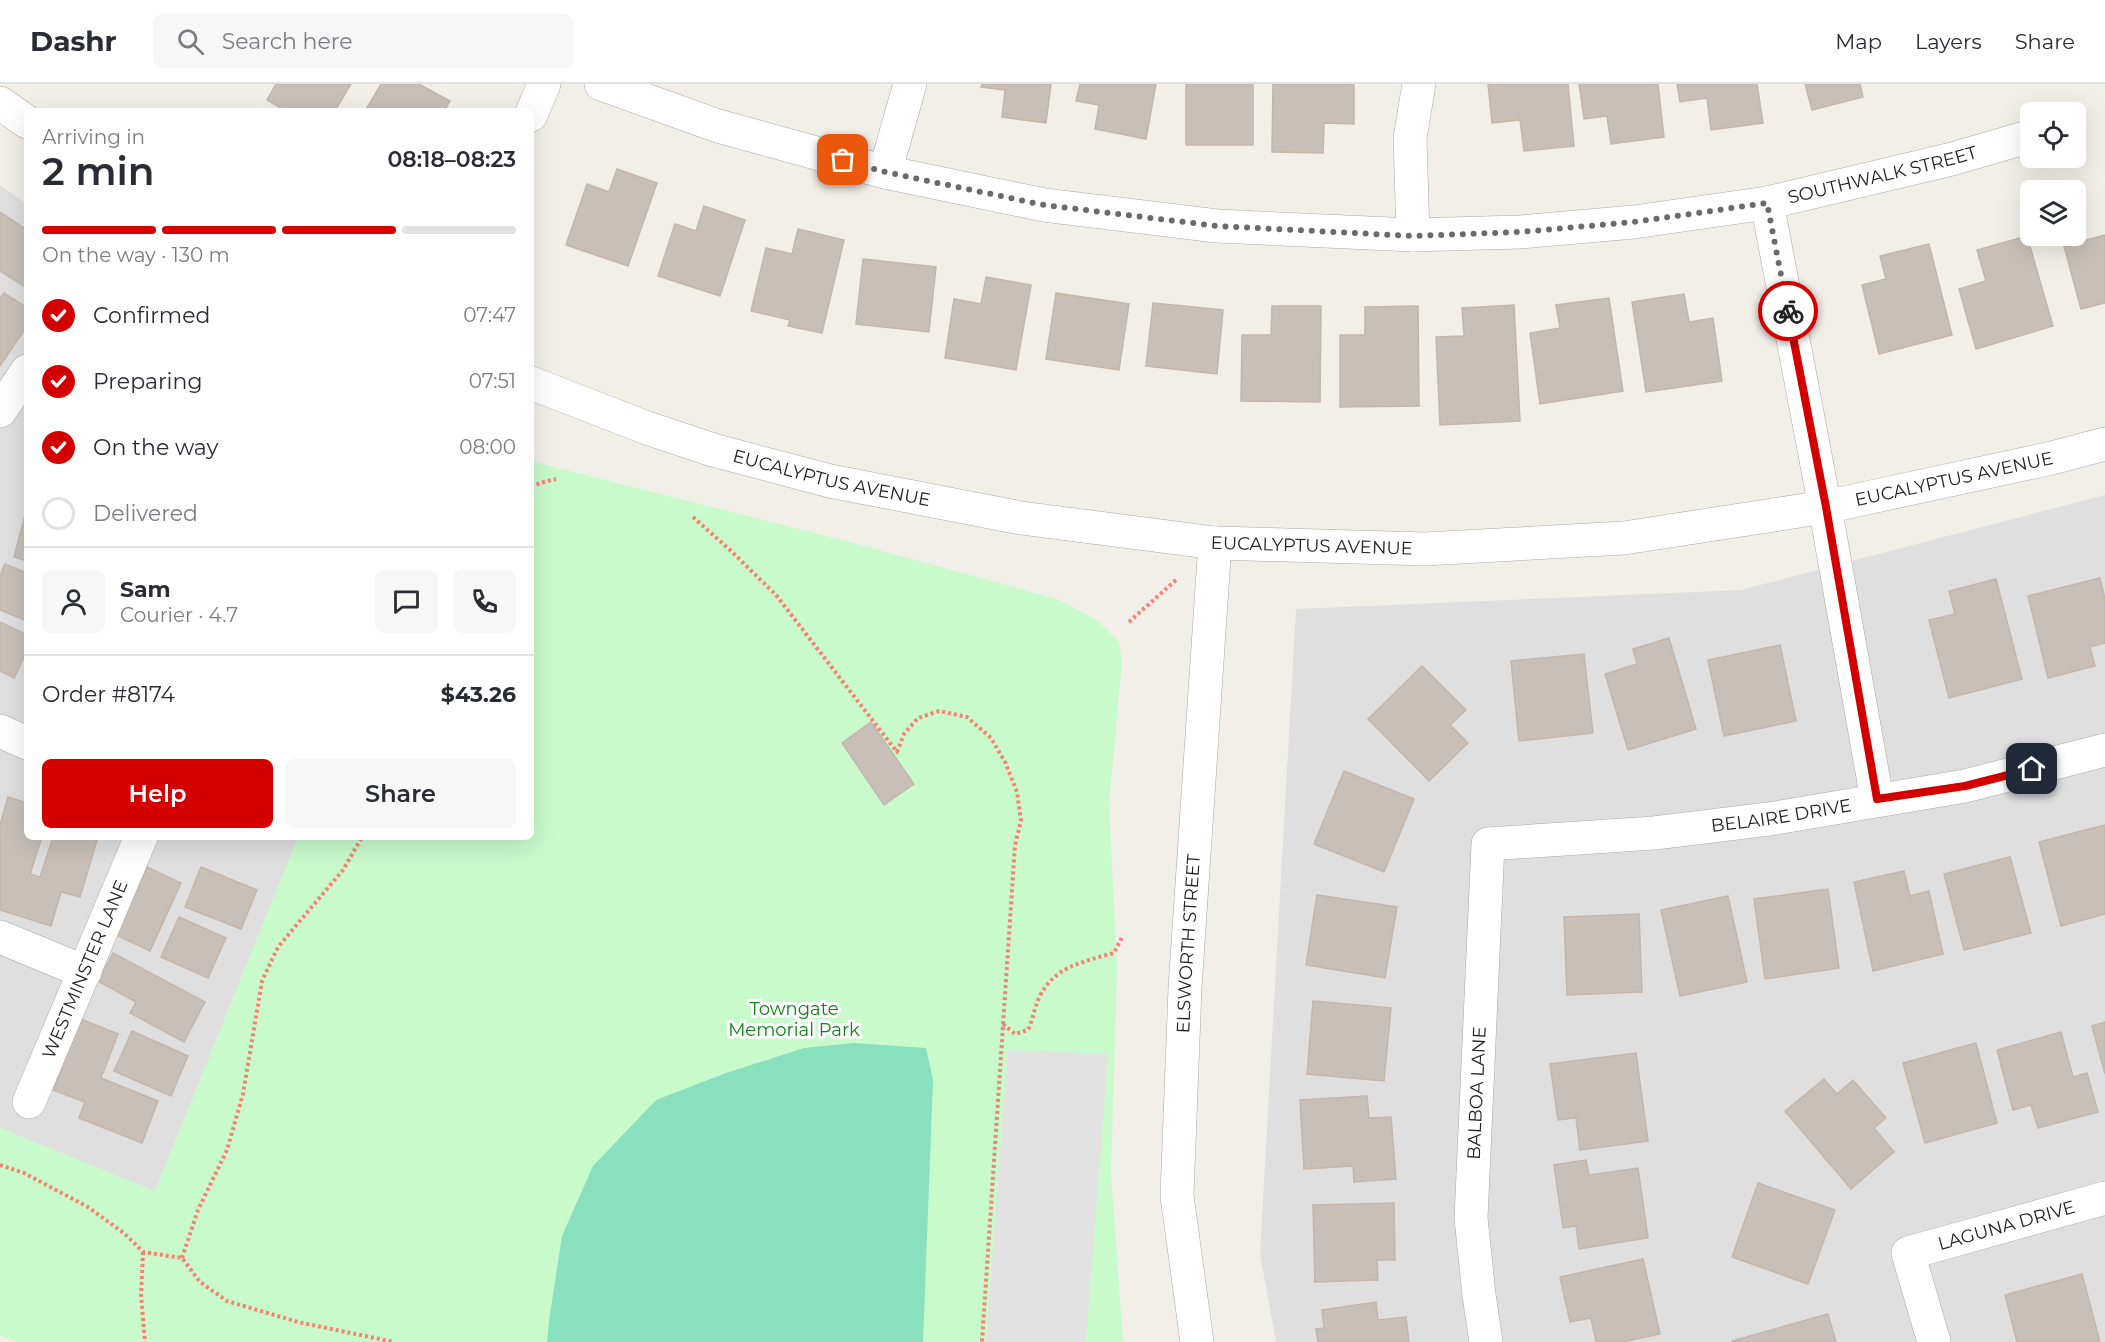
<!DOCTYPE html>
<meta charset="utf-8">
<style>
:root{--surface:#fff;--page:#f7f7f7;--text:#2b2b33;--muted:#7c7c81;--line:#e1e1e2;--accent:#d40000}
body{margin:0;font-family:Montserrat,sans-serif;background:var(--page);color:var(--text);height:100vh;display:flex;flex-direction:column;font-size:22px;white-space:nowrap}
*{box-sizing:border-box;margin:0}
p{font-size:20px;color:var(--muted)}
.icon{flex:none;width:33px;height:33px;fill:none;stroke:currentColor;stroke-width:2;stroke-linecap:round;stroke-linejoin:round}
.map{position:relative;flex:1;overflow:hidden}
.drawer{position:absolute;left:24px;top:24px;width:510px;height:732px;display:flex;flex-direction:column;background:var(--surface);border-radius:9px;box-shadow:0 6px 24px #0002}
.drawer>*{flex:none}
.buttons{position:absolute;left:2020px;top:18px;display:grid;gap:12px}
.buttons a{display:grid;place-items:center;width:66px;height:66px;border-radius:9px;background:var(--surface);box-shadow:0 6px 24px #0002;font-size:30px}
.pin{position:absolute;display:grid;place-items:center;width:51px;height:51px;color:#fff;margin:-26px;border-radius:12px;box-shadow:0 3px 9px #0006}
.courier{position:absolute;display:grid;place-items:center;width:60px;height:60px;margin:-30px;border:4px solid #d40000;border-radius:50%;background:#fff;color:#222;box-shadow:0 2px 8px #0007}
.head em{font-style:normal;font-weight:600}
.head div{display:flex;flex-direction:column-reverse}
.head{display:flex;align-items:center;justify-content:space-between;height:102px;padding:0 18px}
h1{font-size:39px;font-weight:600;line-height:45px}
.bar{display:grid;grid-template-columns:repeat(4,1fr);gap:9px 6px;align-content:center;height:72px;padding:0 18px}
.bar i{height:8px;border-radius:4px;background:var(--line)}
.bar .on{background:var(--accent)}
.bar p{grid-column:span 4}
.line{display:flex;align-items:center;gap:15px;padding:0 18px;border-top:2px solid var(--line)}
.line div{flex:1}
.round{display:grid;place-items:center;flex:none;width:63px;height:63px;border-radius:9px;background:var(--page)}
ol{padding:0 18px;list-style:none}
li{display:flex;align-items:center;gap:18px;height:66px}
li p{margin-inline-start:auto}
li .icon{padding:6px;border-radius:50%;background:var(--accent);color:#fff;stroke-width:4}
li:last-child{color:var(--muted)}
li i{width:33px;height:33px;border:3px solid var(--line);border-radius:50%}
.action{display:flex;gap:12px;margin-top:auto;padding:12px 18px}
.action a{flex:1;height:69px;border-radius:9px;background:var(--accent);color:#fff;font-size:24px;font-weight:600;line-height:69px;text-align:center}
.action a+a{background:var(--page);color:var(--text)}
header{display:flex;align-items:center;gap:36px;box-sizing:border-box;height:84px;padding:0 30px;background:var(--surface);border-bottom:2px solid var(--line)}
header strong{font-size:28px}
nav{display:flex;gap:33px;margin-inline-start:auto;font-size:21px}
.search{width:420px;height:54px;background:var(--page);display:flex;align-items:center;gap:15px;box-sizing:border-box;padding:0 21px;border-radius:9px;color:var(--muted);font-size:22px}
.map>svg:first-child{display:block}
.residential{fill:#e0dfdf}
.park{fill:#c8facc}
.pitch{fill:#88e0be}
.parking{fill:#e2e2e2}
.building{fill:#c7bfb8;stroke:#c4b6ab;stroke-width:1.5}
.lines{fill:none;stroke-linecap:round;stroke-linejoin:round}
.minor-casing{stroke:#a9a9a9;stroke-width:34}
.tertiary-casing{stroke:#a9a9a9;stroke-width:34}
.path{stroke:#fa8072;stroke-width:4;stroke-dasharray:3 3;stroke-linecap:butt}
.minor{stroke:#fff;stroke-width:33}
.tertiary{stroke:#fff;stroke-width:33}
.done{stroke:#6b6a68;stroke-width:6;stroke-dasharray:0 10.8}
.route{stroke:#d40000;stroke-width:8}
.labels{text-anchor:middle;stroke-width:6;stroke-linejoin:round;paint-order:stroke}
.street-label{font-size:18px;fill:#222;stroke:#fff}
.park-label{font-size:18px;fill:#0c8416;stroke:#fff}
</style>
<header>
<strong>Dashr</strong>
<div class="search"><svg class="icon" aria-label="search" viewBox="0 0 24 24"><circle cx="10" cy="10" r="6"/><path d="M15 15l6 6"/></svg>Search here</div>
<nav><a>Map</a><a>Layers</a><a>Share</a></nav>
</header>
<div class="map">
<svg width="2105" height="1258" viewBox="0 0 2105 1258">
<rect width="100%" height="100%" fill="#f2efe9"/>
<g class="residential">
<polygon points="0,101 27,120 27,753 298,753 155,1108 0,1044"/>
<polygon points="2105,411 2105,1258 1276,1258 1260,1170 1296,525 1741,506"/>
</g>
<polygon class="park" points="531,377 857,460 1057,515 1097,536 1119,558 1122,578 1109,721 1117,883 1111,1088 1123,1258 17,1258 0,1251 0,1044 155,1107 298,753 531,753"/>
<polygon class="pitch" points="854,959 926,964 933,996 923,1258 547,1258 549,1237 562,1152 593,1082 656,1016 726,989 804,964"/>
<polygon class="parking" points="1008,966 1108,970 1086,1258 986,1258"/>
<g class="building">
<polygon points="276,0 351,0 335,27 286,27 267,16"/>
<polygon points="381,0 419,0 450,17 444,27 365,27"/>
<polygon points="982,0 1051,0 1046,39 1002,33 1005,6 981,3"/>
<polygon points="1080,0 1156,0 1146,55 1095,45 1099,21 1076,17"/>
<rect x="1186" y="0" width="67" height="61"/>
<polygon points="1273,0 1354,0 1354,40 1324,39 1323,69 1272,68"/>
<polygon points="1488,0 1568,0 1574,62 1524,67 1520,36 1492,39"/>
<polygon points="1579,0 1658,0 1664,53 1611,60 1607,32 1584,35"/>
<polygon points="1677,0 1757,0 1763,39 1711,46 1707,14 1680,18"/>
<polygon points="1805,0 1860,0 1863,13 1812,26"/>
<polygon points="617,85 657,99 628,182 566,161 587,100 609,108"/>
<polygon points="704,122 745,136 720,212 658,192 675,140 696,147"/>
<polygon points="0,128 27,146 27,204 0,187"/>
<polygon points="798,145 844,156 822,249 788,242 790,236 751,227 766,164 792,170"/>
<polygon points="2105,151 2105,219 2081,225 2064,162"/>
<polygon points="2027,152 2053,242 1976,265 1959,205 1986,197 1977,166"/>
<polygon points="1929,160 1952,251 1879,270 1862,201 1886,195 1880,172"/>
<polygon points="863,175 936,183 929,248 856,240"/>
<polygon points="986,193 1031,201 1016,286 945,274 954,215 981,220"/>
<polygon points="4,209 27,224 27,242 0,282 0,214"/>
<polygon points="1056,209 1129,220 1119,286 1046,275"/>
<polygon points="1684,210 1689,238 1713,234 1722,297 1646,308 1632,218"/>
<polygon points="1609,214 1623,307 1540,320 1530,249 1560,244 1556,221"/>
<polygon points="1153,219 1223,226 1217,290 1146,282"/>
<polygon points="1514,221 1520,337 1440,341 1436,253 1464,252 1462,224"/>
<polygon points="1272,222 1321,222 1320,318 1241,317 1242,251 1271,251"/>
<polygon points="1418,222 1419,322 1340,323 1340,251 1365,251 1365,223"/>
<polygon points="25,431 27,432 27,477 14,473"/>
<polygon points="5,480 27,489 27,537 0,526 0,492"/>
<polygon points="2100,494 2105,515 2105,559 2090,563 2095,582 2048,594 2028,512"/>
<polygon points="1996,495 2022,595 1949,614 1929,536 1955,530 1949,507"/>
<polygon points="0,538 27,551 27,567 14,594 0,587"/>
<polygon points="1669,554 1696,645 1628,666 1605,590 1637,580 1633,565"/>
<polygon points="1780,561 1796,637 1724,652 1708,576"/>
<polygon points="1584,570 1593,649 1519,657 1511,577"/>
<polygon points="1422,582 1466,626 1450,641 1468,659 1429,697 1368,635"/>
<polygon points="871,638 914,700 884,721 842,659"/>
<polygon points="1344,687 1414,715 1384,788 1314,760"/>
<polygon points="8,713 27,719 27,753 42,753 30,790 40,793 53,753 98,753 80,813 61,808 51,842 0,826 0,741"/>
<polygon points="2105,741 2105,830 2061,842 2039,758"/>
<polygon points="2010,773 2031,849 1964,866 1944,790"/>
<polygon points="147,783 181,799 150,867 116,851"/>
<polygon points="201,783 257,806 241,845 185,823"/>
<polygon points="1904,787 1910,812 1929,807 1943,870 1873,887 1854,798"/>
<polygon points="1828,805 1839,884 1765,895 1754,815"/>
<polygon points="1317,811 1397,823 1385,894 1306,881"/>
<polygon points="1728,812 1747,898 1680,912 1661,826"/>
<polygon points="1639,830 1642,908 1567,911 1564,833"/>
<polygon points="179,833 226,854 208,894 161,873"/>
<polygon points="113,869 205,918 184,958 130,929 136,918 98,897"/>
<polygon points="1313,917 1391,924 1384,997 1307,990"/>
<polygon points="81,935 118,950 101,994 158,1017 142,1059 79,1034 85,1018 53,1006"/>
<polygon points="2105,938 2105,990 2092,942"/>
<polygon points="132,947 188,972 171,1012 114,987"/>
<polygon points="2061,948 2073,993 2087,989 2098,1028 2038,1044 2031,1021 2013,1026 1997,966"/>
<polygon points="1976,959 1997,1039 1925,1059 1903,979"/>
<polygon points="1636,969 1648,1057 1580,1066 1576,1034 1558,1036 1550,980"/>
<polygon points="1824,995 1837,1010 1853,996 1886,1034 1874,1044 1894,1068 1851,1105 1785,1027"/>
<polygon points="1367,1012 1369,1034 1391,1033 1396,1095 1354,1098 1353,1082 1304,1085 1300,1016"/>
<polygon points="1586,1076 1589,1091 1638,1084 1648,1154 1579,1165 1576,1142 1563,1144 1554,1081"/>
<polygon points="1758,1099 1835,1126 1808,1200 1732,1173"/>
<polygon points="1394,1119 1395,1176 1377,1176 1378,1196 1315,1198 1313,1121"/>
<polygon points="1643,1175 1660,1250 1622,1258 1596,1258 1591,1234 1570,1238 1560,1193"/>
<polygon points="2082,1190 2100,1258 2017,1258 2005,1211"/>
<polygon points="1376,1218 1378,1236 1406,1233 1409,1258 1318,1258 1316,1245 1324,1244 1322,1226"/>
<polygon points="1828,1230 1836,1258 1732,1258 1732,1257"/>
</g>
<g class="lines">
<g class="minor-casing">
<g id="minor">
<path id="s1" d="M601 0 718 42 885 88 1044 121 1217 142 1413 151 1520 148 1634 138 1767 119 1952 75 2031 52"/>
<polyline points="531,31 544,0"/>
<polyline points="885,88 910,0"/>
<polyline points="1767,119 1825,423 1877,715"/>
<polyline points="1413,151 1410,54 1419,0"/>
<polyline points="0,327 27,287"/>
<polyline points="0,647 27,659"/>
<polyline points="0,853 85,888"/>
<path id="s2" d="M29 1018 141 753"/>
<path id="s3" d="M1197 1258 1177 1112 1185 904 1215 459"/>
<path id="s4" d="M1486 1258 1479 1211 1471 1134 1488 760 1654 749 1769 735 1965 702 2105 666"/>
<path id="s5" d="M1934 1258 1908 1169 2105 1114"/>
</g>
</g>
<g class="tertiary-casing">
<g id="tertiary">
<polyline points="0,19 27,38"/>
<path id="s6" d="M531 299 647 344 713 366 830 397 1021 434 1215 459 1425 465 1624 454 1825 423 2052 374 2105 360"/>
</g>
</g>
<g class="path">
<polyline points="531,403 540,399 556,395"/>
<polyline points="693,433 729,465 776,511 897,668 904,650 918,634 939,627 967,633 991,654 1005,678 1017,708 1021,737 1015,761 982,1258"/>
<polyline points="1129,538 1177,495"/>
<path d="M1003 940 1015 950 1028 946C1033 936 1034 925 1039 914 1054 882 1083 878 1114 869L1123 851"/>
<polyline points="0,1081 24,1089 88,1123 125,1150 143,1168 182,1174 200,1198 227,1217 298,1238 394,1258"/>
<polyline points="143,1168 141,1211 145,1258"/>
<polyline points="182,1174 198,1126 227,1066 243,1010 262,897 278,863 343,786 362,753"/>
</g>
<use href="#minor" class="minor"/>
<use href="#tertiary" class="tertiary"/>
</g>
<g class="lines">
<polyline class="done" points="843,76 885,88 1044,121 1217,142 1413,152 1520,148 1634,138 1767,119 1788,227"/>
<polyline class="route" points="1788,227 1826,423 1877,715 1965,702 2032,685"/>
</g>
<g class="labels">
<g class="street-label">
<text dy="6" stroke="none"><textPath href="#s1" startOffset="1305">SOUTHWALK STREET</textPath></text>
<text dy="6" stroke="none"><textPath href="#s6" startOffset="316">EUCALYPTUS AVENUE</textPath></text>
<text dy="6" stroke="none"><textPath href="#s6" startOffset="1450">EUCALYPTUS AVENUE</textPath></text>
<text dy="6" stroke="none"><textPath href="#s6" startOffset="802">EUCALYPTUS AVENUE</textPath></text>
<text dy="6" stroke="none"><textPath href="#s4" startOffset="794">BELAIRE DRIVE</textPath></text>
<text dy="6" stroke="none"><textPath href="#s3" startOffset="400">ELSWORTH STREET</textPath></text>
<text dy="6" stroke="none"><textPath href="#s2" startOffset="144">WESTMINSTER LANE</textPath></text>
<text dy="6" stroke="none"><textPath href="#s4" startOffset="250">BALBOA LANE</textPath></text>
<text dy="6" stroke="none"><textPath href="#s5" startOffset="195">LAGUNA DRIVE</textPath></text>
</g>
<g class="park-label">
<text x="794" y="931">Towngate<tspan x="794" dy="21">Memorial Park</tspan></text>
</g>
</g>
</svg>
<div class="buttons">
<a><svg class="icon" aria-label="locate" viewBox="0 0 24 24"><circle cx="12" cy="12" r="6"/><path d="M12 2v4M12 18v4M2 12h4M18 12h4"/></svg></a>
<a><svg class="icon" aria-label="layers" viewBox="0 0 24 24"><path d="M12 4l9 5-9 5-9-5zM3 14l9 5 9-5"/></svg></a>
</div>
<div class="pin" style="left:843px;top:76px;background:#ea580c"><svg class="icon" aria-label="bag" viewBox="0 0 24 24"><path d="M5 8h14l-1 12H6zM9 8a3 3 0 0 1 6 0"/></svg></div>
<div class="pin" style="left:2032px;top:685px;background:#1f2937"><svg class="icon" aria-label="home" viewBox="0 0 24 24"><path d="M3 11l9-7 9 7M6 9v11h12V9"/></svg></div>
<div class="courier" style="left:1788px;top:227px"><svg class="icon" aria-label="bike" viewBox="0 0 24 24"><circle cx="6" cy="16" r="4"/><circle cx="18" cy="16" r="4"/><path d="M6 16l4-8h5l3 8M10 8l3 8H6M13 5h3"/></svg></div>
<section class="drawer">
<div class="head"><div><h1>2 min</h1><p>Arriving in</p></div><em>08:18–08:23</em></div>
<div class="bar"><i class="on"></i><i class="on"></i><i class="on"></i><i></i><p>On the way · 130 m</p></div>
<ol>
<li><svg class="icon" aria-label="check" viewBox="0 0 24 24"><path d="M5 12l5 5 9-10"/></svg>Confirmed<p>07:47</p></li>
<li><svg class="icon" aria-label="check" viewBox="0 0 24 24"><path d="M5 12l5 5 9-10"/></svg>Preparing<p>07:51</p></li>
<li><svg class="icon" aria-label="check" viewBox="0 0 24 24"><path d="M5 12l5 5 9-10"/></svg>On the way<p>08:00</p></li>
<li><i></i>Delivered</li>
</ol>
<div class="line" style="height:108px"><a class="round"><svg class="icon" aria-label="person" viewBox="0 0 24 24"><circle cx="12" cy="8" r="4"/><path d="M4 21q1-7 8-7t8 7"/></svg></a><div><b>Sam</b><p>Courier · 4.7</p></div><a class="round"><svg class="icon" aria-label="chat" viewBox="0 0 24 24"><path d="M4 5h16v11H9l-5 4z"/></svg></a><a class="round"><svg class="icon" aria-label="phone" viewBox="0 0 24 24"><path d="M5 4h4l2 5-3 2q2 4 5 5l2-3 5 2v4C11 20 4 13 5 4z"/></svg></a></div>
<div class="line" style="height:78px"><div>Order #8174</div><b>$43.26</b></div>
<div class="action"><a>Help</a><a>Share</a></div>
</section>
</div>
